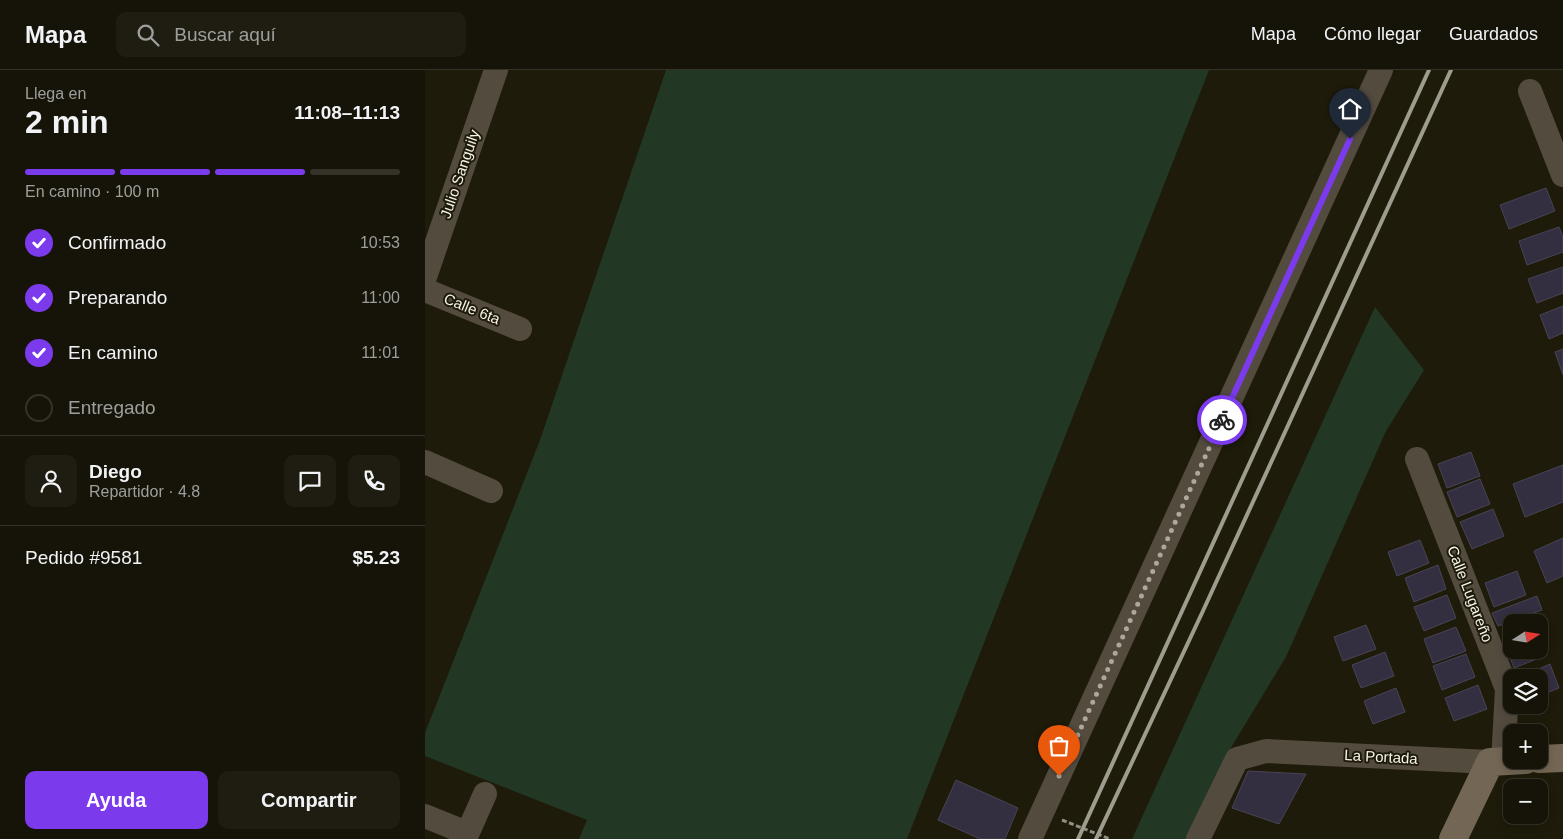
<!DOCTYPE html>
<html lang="es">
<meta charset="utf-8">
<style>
:root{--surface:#161408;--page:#1f1d12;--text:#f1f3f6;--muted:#9e9e9c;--line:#353329;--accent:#7c3aed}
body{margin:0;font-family:Helvetica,sans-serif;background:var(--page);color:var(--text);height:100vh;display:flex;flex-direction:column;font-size:19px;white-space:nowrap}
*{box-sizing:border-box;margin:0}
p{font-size:16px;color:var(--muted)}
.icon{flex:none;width:28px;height:28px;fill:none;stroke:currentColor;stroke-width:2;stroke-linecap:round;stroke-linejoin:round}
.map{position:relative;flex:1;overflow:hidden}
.side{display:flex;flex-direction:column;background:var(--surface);width:425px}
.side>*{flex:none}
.needle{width:32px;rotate:78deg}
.tools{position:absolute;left:1078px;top:544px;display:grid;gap:10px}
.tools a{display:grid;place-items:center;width:45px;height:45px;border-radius:10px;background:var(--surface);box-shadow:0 2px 8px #0003,0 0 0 1px var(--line);font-size:25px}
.pin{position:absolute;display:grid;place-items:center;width:42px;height:42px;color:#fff;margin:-51px -21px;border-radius:50% 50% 50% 0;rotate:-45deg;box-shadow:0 0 5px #0007}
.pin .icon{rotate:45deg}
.courier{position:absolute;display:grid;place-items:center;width:50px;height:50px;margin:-25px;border:4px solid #7c3aed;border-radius:50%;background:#fff;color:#222;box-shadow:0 1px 6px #0007}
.headline em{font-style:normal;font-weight:600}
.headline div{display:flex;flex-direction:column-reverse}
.headline{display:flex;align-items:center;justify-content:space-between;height:85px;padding:0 25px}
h1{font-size:32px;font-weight:600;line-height:38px}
.bar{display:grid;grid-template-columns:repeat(4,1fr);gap:8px 5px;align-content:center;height:60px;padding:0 25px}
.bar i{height:6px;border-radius:4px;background:var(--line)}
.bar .current{background:var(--accent)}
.bar p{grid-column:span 4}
.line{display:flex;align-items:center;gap:12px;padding:0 25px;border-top:1px solid var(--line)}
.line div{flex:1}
.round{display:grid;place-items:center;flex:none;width:52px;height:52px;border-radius:10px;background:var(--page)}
ol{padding:0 25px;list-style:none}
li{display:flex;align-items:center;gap:15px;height:55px}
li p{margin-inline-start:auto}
li .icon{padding:5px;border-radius:50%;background:var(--accent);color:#fff;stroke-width:4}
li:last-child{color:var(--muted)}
li i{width:28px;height:28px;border:2px solid var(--line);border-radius:50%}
.cta{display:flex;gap:10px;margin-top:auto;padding:10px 25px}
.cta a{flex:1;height:58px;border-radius:10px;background:var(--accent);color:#fff;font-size:20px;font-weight:600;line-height:58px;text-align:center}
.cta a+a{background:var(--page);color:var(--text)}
header{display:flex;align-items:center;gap:30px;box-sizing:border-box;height:70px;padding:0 25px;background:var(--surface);border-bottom:1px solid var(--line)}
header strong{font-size:24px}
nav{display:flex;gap:28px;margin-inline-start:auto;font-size:18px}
.search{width:350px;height:45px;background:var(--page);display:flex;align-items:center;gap:12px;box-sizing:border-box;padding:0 18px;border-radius:10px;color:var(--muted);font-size:19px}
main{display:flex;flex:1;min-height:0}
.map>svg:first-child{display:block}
.green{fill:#233725}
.building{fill:#332f40;stroke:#484456}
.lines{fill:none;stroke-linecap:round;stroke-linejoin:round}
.path{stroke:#918f81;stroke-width:3;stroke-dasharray:5 2.5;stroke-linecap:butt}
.street{stroke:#544b3f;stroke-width:24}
.secondary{stroke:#746654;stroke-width:28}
.rail{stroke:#9e9c8e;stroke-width:4}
.done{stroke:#aba99c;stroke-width:5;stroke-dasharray:0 9}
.route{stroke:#7c3aed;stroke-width:6}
.labels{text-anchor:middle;stroke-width:4;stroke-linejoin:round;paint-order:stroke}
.street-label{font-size:15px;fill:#f7f5ea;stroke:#1e1b0a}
</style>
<header>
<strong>Mapa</strong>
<div class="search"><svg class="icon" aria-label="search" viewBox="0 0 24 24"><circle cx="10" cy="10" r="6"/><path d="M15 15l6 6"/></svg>Buscar aquí</div>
<nav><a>Mapa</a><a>Cómo llegar</a><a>Guardados</a></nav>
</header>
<main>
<section class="side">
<div class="headline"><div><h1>2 min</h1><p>Llega en</p></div><em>11:08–11:13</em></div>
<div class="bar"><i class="current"></i><i class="current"></i><i class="current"></i><i></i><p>En camino · 100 m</p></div>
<ol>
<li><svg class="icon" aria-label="check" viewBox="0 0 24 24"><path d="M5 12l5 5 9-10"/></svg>Confirmado<p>10:53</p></li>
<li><svg class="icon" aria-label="check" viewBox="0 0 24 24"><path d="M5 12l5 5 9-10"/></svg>Preparando<p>11:00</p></li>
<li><svg class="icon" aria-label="check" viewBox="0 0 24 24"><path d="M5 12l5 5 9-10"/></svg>En camino<p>11:01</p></li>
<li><i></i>Entregado</li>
</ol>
<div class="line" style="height:90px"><a class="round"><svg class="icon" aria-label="person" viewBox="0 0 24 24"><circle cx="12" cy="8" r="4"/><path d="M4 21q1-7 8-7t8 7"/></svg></a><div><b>Diego</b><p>Repartidor · 4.8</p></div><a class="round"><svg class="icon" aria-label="chat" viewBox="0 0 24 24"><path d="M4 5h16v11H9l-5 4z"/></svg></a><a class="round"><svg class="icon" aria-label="phone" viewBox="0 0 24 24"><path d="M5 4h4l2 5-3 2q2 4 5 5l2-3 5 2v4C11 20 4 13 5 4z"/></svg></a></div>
<div class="line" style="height:65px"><div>Pedido #9581</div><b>$5.23</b></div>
<div class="cta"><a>Ayuda</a><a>Compartir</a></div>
</section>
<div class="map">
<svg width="1138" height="769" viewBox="0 0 1138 769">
<rect width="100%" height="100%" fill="#1e1b0a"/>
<g class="green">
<polygon points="241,0 784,0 482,769 154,769 162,750 0,686 0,663 115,370"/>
<polygon points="950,237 999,300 961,361 861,587 807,676 762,769 707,769"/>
</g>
<g class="building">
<polygon points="1121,118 1130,141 1084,159 1075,135"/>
<polygon points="1134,157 1138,167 1138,182 1102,195 1094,171"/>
<polygon points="1138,197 1138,223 1112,233 1103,209"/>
<polygon points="1138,236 1138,263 1124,269 1115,245"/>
<polygon points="1138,279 1138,305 1130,282"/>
<polygon points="1046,382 1055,406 1022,418 1013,394"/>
<polygon points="1138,395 1138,432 1100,447 1088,414"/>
<polygon points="1055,409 1065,434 1032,447 1022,422"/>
<polygon points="1068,439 1079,466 1047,479 1035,452"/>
<polygon points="1138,468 1138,506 1122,513 1109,481"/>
<polygon points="995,470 1004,493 972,506 963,482"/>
<polygon points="1013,495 1021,519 989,532 980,508"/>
<polygon points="1092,501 1101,525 1069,537 1060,513"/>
<polygon points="1022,525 1031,548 999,561 989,537"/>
<polygon points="1112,526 1117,540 1073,556 1067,543"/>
<polygon points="941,555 951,579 918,591 909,567"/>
<polygon points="1031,557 1041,581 1008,593 999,569"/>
<polygon points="1114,564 1122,585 1089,598 1078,570 1086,567 1086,580 1114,580"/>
<polygon points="960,582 969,606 936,618 927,595"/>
<polygon points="1041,584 1050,607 1017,620 1008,596"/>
<polygon points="1125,594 1134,618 1114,626 1114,608 1093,608"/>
<polygon points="1053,615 1062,639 1029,651 1020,628"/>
<polygon points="971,618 980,642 948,654 939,631"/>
<polygon points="823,701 881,704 854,754 807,738"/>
<polygon points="531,710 593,738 580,769 555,769 513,750"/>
</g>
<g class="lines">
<polyline class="path" points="637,750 685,769"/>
<g class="street">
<polyline points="1105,21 1138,105"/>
<polyline points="0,207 71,0"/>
<polyline points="0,220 95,259"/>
<polyline points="992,389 1082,619 1078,692"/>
<polyline points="0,392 66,421"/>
<polyline points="0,746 42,763"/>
<polyline points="40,769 60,724"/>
<polyline points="605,769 956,0"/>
<polyline points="773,769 812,689 841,681 1065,692"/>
</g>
<g class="secondary">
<polyline points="1114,689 1138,688"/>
<polyline points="1028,769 1065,692 1101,690"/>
</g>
<g class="rail">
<polyline points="653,769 1004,0"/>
<polyline points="671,769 777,543 1026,0"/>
</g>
</g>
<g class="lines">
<polyline class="done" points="634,706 797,350"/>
<polyline class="route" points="797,350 925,69"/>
</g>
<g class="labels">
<g class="street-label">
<text transform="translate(35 104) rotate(-71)" y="5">Julio Sanguily</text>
<text transform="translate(47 239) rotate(22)" y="5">Calle 6ta</text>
<text transform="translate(1045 524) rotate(69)" y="5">Calle Lugareño</text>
<text transform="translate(956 687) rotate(3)" y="5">La Portada</text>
</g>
</g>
</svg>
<div class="tools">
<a><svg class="needle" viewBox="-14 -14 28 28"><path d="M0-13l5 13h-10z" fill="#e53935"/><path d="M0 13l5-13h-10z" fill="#9e9e9c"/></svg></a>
<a><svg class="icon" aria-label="layers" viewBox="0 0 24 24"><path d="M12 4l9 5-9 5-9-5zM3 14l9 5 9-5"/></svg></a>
<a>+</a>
<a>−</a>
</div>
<div class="pin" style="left:634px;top:706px;background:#ea580c"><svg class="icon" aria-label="bag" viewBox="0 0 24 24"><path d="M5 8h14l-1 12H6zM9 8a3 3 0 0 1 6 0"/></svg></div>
<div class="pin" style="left:925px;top:69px;background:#1f2937"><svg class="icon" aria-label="home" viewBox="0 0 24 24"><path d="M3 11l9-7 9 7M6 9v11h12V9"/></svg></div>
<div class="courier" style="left:797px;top:350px"><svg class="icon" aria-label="bike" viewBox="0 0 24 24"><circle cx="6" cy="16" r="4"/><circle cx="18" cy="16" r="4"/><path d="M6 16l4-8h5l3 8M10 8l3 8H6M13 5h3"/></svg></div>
</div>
</main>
